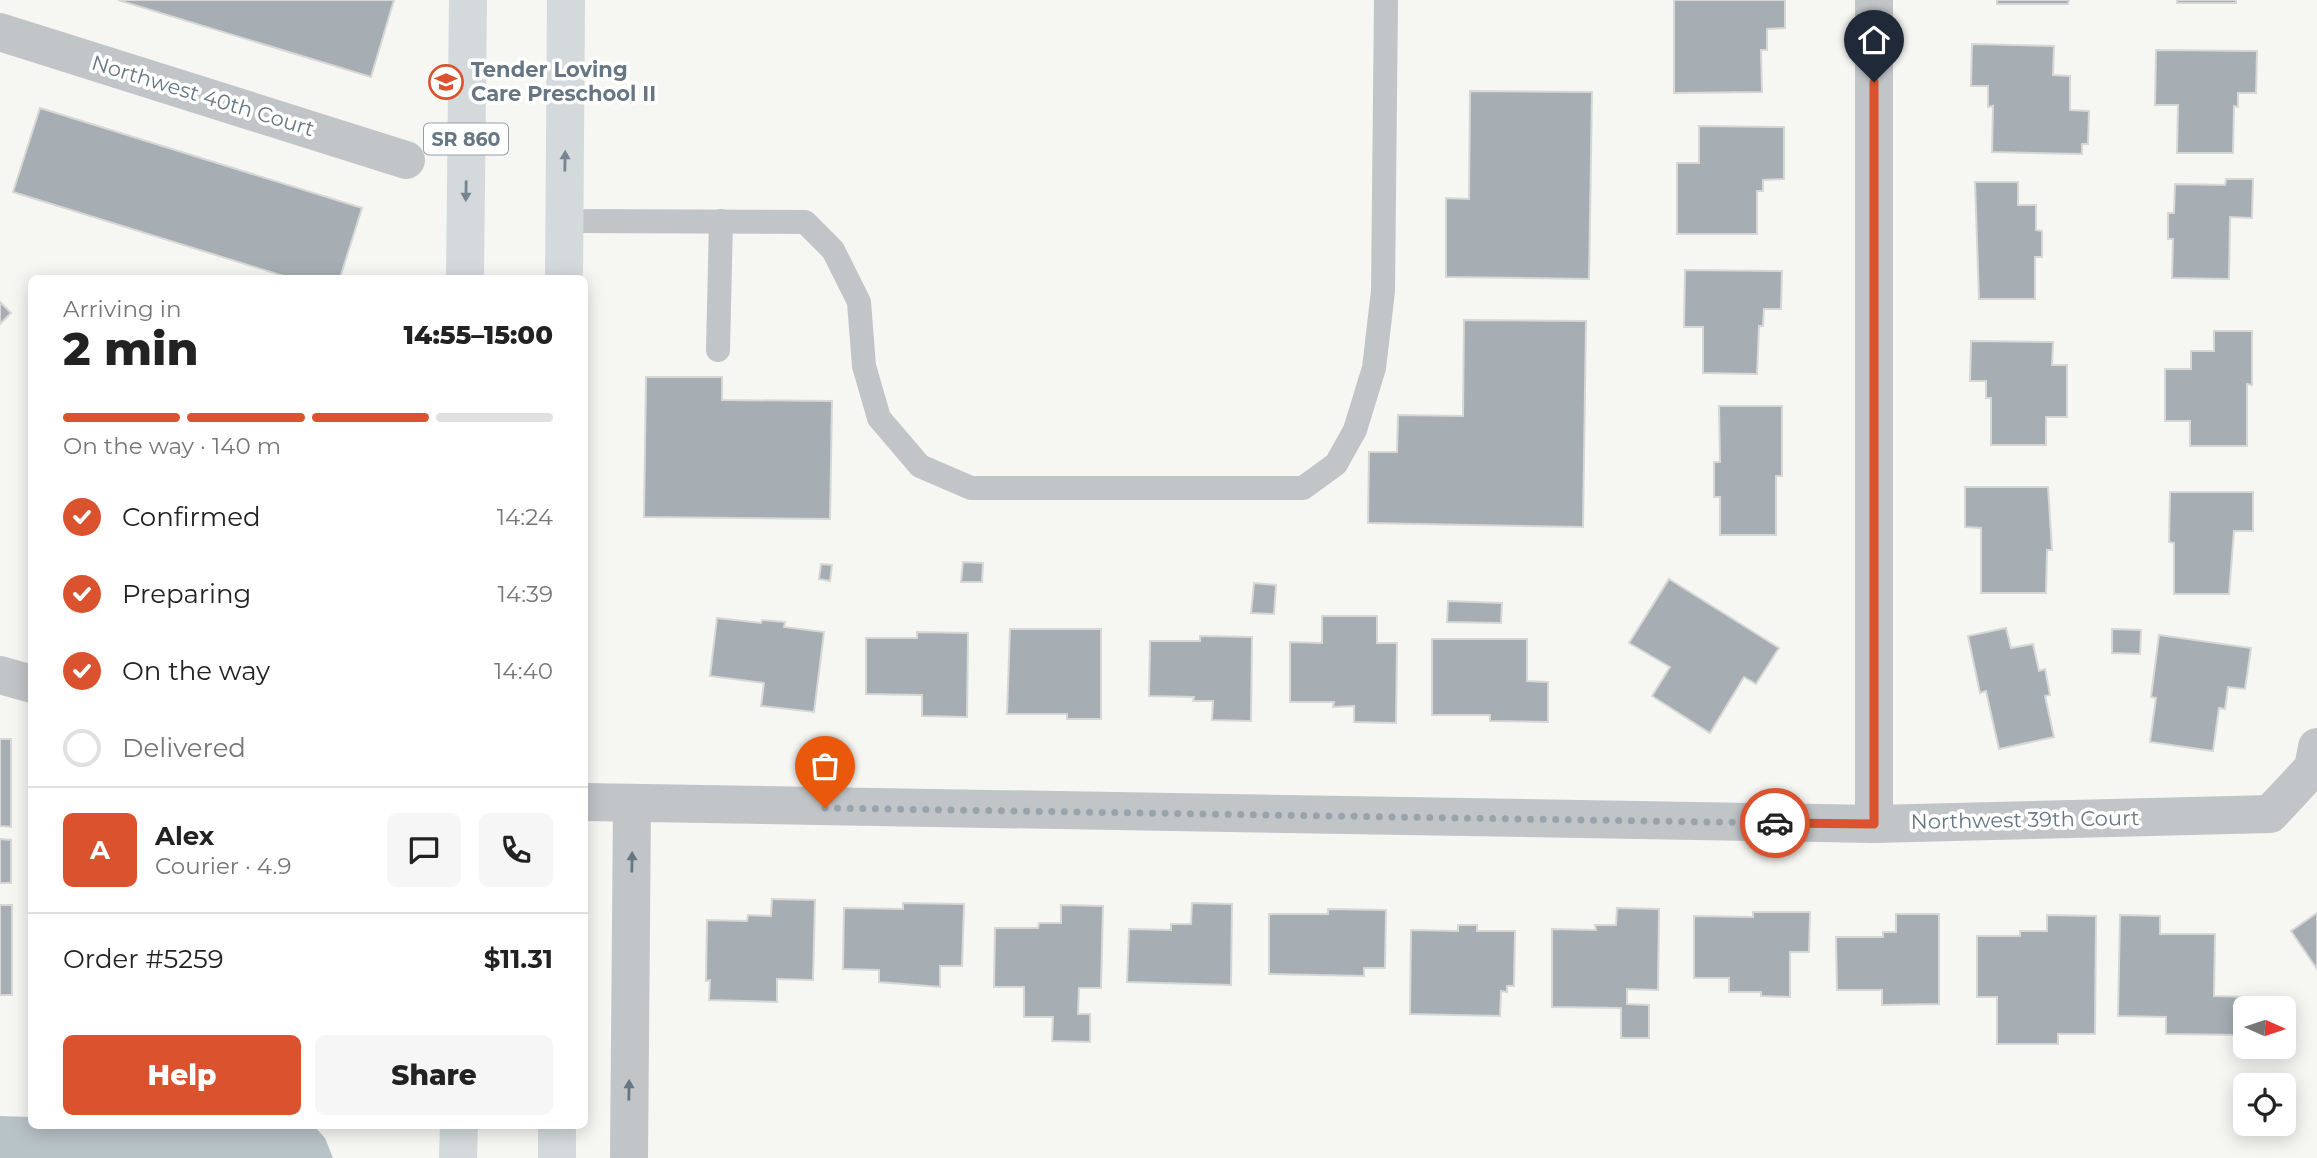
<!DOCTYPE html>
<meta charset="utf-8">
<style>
:root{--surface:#fff;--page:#f6f6f6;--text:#222;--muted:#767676;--line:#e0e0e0;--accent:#da532e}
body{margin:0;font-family:Montserrat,sans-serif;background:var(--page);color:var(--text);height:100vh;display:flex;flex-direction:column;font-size:26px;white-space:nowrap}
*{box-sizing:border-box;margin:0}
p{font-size:23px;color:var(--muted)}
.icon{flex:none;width:38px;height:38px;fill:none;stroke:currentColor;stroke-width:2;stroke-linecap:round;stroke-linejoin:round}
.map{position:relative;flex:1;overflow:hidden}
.sheet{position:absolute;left:28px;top:275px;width:560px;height:854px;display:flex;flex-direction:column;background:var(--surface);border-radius:10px;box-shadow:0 4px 18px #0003}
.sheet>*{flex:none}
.needle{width:46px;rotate:93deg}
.controls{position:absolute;left:2233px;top:996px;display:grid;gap:14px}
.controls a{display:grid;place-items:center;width:63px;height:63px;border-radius:10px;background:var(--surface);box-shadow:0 4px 18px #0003;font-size:35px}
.pin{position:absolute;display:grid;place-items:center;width:60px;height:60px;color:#fff;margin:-72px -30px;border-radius:50% 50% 50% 0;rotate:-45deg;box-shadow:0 0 7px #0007}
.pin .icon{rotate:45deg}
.courier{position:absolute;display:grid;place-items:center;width:70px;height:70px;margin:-35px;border:5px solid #da532e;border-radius:50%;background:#fff;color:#222;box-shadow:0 2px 9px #0007}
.headline em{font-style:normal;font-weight:800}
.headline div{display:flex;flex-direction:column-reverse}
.headline{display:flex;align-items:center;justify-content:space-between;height:119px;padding:0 35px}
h1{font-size:46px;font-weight:800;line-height:52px}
.bar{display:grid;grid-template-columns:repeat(4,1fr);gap:10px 7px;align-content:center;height:84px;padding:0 35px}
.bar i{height:9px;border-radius:5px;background:var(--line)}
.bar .active{background:var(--accent)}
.bar p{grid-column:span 4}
.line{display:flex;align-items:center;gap:18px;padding:0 35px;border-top:2px solid var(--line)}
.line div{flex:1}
.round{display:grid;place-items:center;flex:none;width:74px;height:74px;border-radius:10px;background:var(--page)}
ol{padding:0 35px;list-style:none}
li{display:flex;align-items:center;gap:21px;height:77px}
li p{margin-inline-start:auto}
li .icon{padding:7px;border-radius:50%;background:var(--accent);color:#fff;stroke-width:4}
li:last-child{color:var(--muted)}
li i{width:38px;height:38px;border:4px solid var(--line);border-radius:50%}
.action{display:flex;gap:14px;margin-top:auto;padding:14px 35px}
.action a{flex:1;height:80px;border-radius:10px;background:var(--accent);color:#fff;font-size:28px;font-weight:800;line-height:80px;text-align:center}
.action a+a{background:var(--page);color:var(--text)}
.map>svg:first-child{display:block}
.water{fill:#b8c3c7}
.building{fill:#a6aeb3;stroke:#d7d7d5;stroke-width:2}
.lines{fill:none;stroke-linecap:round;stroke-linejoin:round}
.lane{stroke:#c1c5c8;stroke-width:24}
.street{stroke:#c1c5c8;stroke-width:38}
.primary{stroke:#d4d9dc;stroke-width:38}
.oneway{fill:#768590}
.oneway2{fill:#667682}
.done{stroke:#98a3aa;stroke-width:7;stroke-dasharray:0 12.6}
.route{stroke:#da532e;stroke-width:9}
.labels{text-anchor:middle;stroke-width:7;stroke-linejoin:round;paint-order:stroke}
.shield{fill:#fff;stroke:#949fa8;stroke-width:2}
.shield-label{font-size:19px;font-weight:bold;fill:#667682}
.poi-label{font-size:21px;font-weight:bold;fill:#667682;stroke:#fff;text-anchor:start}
.street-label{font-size:21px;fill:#667682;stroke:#fff}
</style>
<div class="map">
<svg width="2317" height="1158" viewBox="0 0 2317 1158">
<rect width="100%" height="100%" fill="#f6f6f3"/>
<polygon class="water" points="0,1116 31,1117 32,1125 313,1125 325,1138 333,1158 0,1158"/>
<g class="building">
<polygon points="118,0 394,0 371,77"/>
<polygon points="1674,0 1785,0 1785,28 1767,29 1767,50 1761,50 1762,92 1674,93"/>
<polygon points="1997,0 2069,0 2068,4 1997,4"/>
<rect x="2177" y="0" width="59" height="3"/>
<polygon points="1972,44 2054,46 2053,75 2070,76 2070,110 2089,111 2088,144 2082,144 2082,154 1992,152 1993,106 1988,107 1988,86 1971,86"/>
<polygon points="2156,50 2257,51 2256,93 2238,93 2238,107 2234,106 2233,153 2177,153 2178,105 2155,105"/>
<polygon points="1470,91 1592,92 1589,279 1446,277 1446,198 1469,199"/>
<polygon points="40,108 362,208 340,278 290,278 13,192"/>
<polygon points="1699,126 1784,127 1784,179 1763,180 1763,191 1757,191 1757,234 1677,234 1677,163 1699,163"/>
<polygon points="2226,179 2253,179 2252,218 2230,217 2229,279 2172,278 2173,239 2168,239 2168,213 2174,213 2175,184 2225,185"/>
<polygon points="1975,182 2018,182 2018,205 2036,205 2036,230 2042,231 2042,257 2035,257 2035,299 1979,299"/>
<polygon points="1685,270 1782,271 1781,309 1764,309 1763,326 1759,326 1757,374 1703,373 1703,327 1684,327"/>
<polygon points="0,302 11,313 0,324"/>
<polygon points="1464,320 1586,321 1583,527 1368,523 1369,452 1397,452 1398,415 1463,416"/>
<polygon points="2214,331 2252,331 2252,385 2247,384 2247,446 2190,446 2190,421 2165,421 2165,369 2191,369 2191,351 2214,351"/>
<polygon points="1971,341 2053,342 2052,365 2067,365 2067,417 2046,417 2046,445 1991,445 1991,398 1986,398 1986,381 1970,381"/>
<polygon points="646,377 722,377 722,400 832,401 830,519 644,517"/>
<polygon points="1719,406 1782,406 1782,476 1776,476 1776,535 1720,535 1720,497 1714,497 1714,462 1720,462"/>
<polygon points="1965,487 2048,487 2052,550 2047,550 2046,593 1981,593 1981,528 1965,527"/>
<polygon points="2170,492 2253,492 2253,531 2234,531 2229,594 2174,594 2174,543 2169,542"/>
<polygon points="963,562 983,563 982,582 961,582"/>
<polygon points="821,564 832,565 830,581 819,579"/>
<polygon points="1669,579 1779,648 1756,684 1744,677 1710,733 1652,696 1670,667 1629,643"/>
<polygon points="1254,583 1276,585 1274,614 1251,613"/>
<polygon points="1448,601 1502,603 1501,623 1447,622"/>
<polygon points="1322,616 1377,616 1377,643 1397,643 1396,723 1354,722 1354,706 1333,707 1334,702 1290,702 1290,642 1322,643"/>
<polygon points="717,618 761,623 762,620 785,622 784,627 824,632 814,712 761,706 764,683 710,676"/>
<polygon points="2006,628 2011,648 2033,644 2039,671 2045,669 2050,695 2045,696 2054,737 1999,749 1986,691 1980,693 1968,636"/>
<polygon points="1010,629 1101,629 1101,719 1067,719 1067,714 1007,714"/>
<polygon points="2112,629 2141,630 2140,654 2112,653"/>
<polygon points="917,632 968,633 967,717 922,716 922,695 866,694 866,638 917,638"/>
<polygon points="2159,635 2251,648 2245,689 2228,687 2225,709 2219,708 2213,751 2150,742 2156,698 2151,697"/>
<polygon points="1200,636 1252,637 1251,721 1212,720 1213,701 1193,701 1194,697 1149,696 1150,641 1200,641"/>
<polygon points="1432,639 1527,639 1527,681 1548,682 1548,722 1490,721 1490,715 1432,715"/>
<polygon points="0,739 11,739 11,827 0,826"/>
<polygon points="0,839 11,840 11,883 0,883"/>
<polygon points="772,899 815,900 813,980 777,979 777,1002 709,1000 710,980 706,981 707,920 747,921 748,915 771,916"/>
<polygon points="903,903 964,904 962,966 940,966 940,987 879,982 879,970 843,969 844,908 903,909"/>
<polygon points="1192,903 1232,904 1231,985 1127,982 1129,929 1171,930 1171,924 1191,924"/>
<rect x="0" y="905" width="12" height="90"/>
<polygon points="1061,905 1103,906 1101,988 1079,988 1078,1014 1090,1014 1090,1042 1052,1041 1053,1017 1024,1017 1024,987 994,987 995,928 1038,928 1039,923 1061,923"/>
<polygon points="1617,908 1659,909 1658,990 1627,989 1627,1004 1649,1005 1649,1038 1621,1038 1621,1008 1552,1007 1552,929 1596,930 1595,925 1616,925"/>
<polygon points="1328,909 1386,910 1385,968 1364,968 1364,976 1269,974 1269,914 1328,914"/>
<polygon points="1753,912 1810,912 1809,952 1790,952 1790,997 1761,996 1761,992 1729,992 1729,978 1694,978 1694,916 1753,917"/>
<polygon points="2317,913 2317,969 2291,931"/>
<polygon points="1896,914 1939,914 1939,1004 1882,1005 1882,990 1837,990 1836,937 1883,937 1883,932 1896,932"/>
<polygon points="2047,915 2096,916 2095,1034 2058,1034 2058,1044 1997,1044 1997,997 1977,997 1977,936 2020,936 2020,931 2047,931"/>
<polygon points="2120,915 2160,916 2160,934 2215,934 2214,996 2250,997 2250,1008 2245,1008 2245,1035 2166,1034 2166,1017 2118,1016"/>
<polygon points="1458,925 1477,925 1477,931 1515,931 1514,986 1507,986 1507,992 1501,991 1500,1016 1410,1014 1411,930 1458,931"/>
</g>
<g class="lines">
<g class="lane">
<polyline points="564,221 805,222 833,250 859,302 864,366 879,418 920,466 971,488 1303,488 1336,464 1355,430 1374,368 1383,291 1386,0"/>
<polyline points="718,350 721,221"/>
</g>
<g class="street">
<polyline points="0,32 406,160"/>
<polyline points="0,675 32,684"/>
<polyline points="584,802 1874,824 2270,814 2313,768 2317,747"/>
<polyline points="1874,824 1874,0"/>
<polyline points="629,1158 632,805"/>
</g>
<g class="primary">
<polyline points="465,278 468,0"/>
<polyline points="564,278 566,0"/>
<polyline points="458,1158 459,1125"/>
<polyline points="557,1158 557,1125"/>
</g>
</g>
<defs><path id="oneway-solid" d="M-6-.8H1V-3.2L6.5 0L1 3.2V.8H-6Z" transform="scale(1.75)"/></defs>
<g class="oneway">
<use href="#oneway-solid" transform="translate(565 161) rotate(-89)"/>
<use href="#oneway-solid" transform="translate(466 191) rotate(91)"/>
</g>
<g class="oneway2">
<use href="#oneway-solid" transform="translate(632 862) rotate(-89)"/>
<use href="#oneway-solid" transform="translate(629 1090) rotate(-89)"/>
</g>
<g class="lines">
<polyline class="done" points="825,808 1775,823"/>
<polyline class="route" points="1775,823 1874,824 1874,82"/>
</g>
<defs>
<g id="school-ring" transform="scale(1.75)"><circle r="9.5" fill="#fff" stroke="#da532e" stroke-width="1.5"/><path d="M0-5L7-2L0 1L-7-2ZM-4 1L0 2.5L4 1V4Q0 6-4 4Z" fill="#da532e"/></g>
</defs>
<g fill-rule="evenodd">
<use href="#school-ring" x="446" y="82"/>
</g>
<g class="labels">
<rect class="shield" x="424" y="123.5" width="84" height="31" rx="5"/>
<g class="shield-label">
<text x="466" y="146">SR 860</text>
</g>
<g class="poi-label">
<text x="471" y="77">Tender Loving<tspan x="471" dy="24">Care Preschool II</tspan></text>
</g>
<g class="street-label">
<text transform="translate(203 96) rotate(17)" y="7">Northwest 40th Court</text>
<text transform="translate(2025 820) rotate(-1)" y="7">Northwest 39th Court</text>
</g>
</g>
</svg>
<div class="controls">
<a><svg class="needle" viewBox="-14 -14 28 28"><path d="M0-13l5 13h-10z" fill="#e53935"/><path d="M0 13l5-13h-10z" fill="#767676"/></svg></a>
<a><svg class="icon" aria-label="locate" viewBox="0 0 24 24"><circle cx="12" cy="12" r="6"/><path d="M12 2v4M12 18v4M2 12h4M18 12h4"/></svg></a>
</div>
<div class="pin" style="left:825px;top:808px;background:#ea580c"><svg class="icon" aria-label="bag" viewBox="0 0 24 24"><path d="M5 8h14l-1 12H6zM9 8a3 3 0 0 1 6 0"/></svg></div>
<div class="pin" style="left:1874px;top:82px;background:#1f2937"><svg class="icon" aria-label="home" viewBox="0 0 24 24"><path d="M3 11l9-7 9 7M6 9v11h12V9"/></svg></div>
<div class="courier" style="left:1775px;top:823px"><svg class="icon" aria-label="car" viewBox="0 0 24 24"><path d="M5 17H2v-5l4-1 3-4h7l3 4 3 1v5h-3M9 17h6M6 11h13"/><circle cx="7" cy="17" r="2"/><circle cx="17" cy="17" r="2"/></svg></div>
<section class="sheet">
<div class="headline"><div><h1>2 min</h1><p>Arriving in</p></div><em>14:55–15:00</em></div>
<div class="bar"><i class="active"></i><i class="active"></i><i class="active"></i><i></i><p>On the way · 140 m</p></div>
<ol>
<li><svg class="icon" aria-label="check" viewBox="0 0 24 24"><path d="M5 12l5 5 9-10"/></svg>Confirmed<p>14:24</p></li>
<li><svg class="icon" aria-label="check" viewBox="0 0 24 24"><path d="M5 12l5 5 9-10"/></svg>Preparing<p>14:39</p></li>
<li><svg class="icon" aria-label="check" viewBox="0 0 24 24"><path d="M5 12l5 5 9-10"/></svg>On the way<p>14:40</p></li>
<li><i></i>Delivered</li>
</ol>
<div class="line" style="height:126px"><b class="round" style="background:var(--accent);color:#fff">A</b><div><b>Alex</b><p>Courier · 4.9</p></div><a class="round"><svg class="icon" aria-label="chat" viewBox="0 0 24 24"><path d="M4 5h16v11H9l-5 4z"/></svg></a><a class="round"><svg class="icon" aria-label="phone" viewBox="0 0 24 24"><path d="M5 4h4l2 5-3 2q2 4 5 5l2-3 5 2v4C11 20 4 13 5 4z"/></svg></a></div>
<div class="line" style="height:91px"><div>Order #5259</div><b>$11.31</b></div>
<div class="action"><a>Help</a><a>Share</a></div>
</section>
</div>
